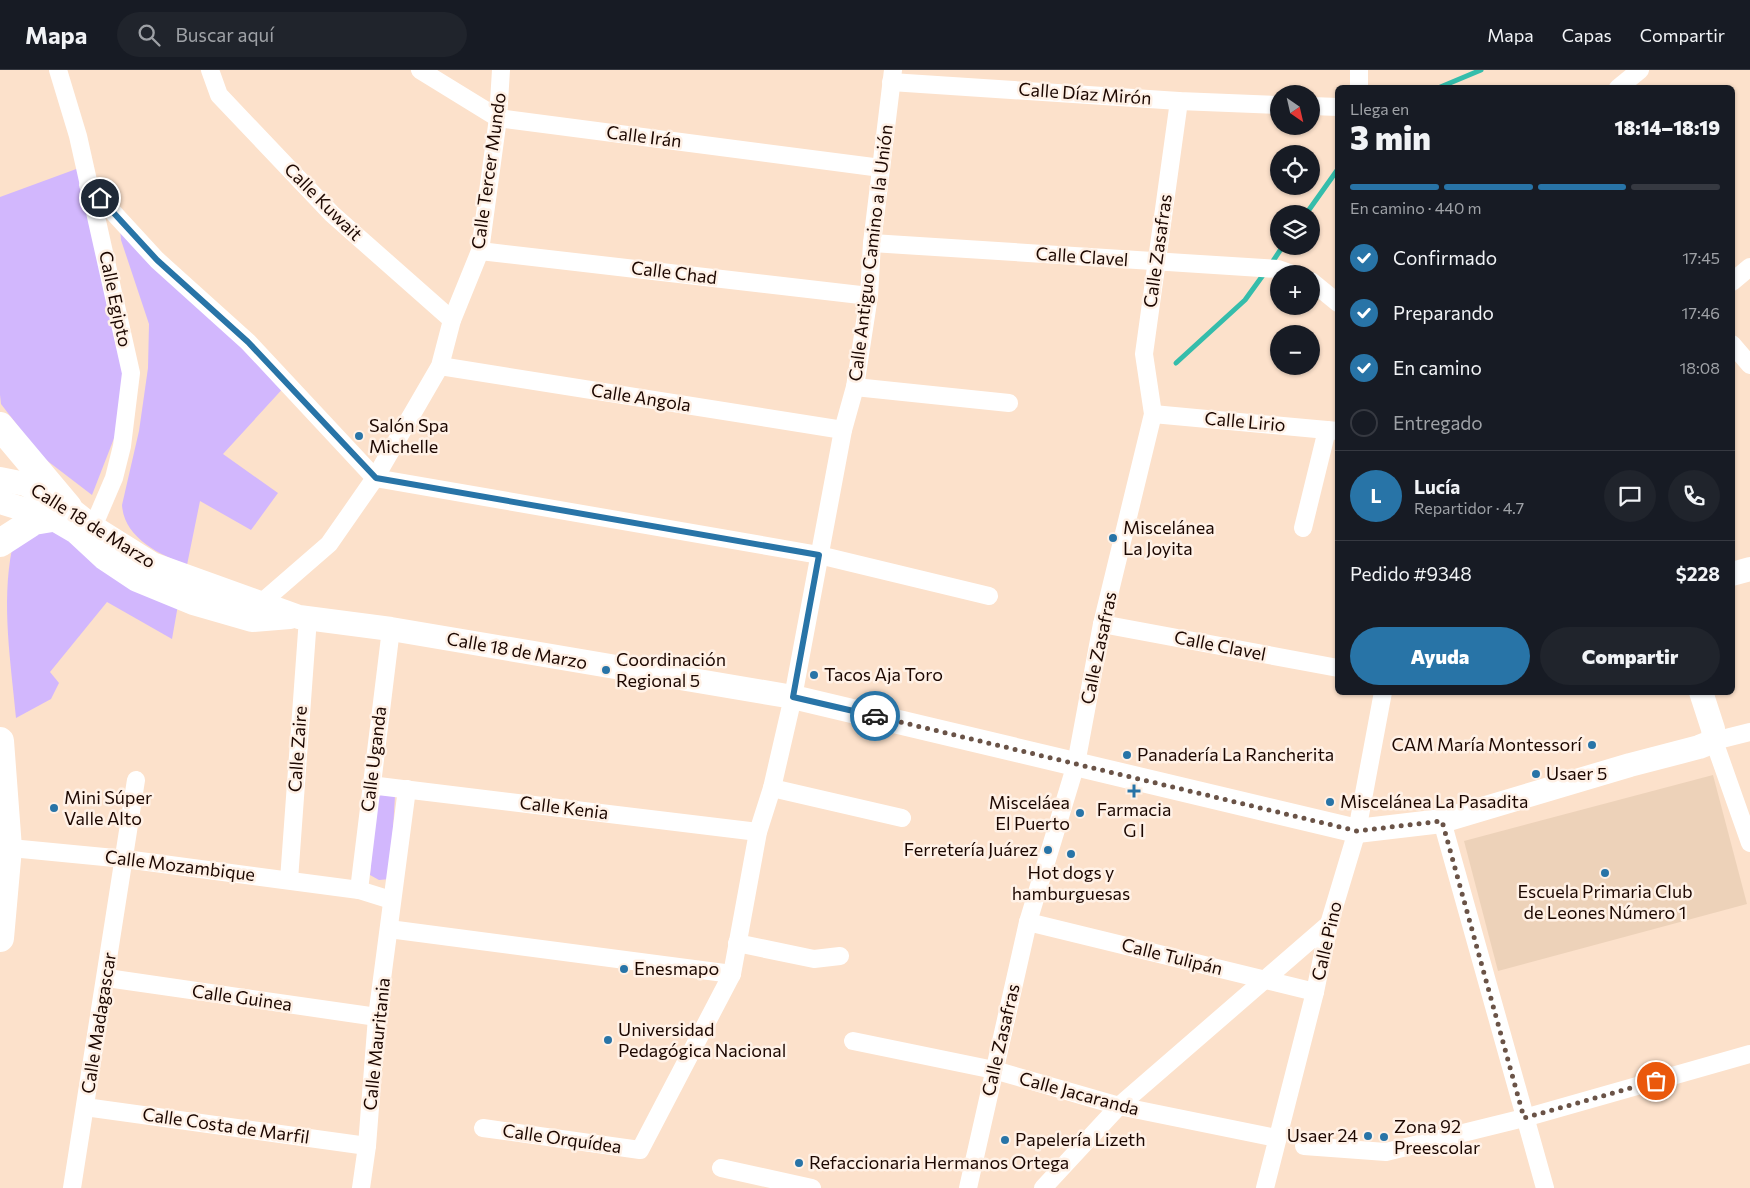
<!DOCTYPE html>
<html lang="es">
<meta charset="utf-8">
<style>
:root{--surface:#171b24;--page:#20242c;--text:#f1f3f6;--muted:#9ea1a6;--line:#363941;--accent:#2874a7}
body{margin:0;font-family:Commissioner,sans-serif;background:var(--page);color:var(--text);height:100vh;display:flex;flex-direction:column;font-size:19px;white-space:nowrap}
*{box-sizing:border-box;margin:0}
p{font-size:16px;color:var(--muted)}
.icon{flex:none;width:28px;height:28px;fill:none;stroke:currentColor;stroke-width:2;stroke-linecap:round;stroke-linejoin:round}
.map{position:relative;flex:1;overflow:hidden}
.panel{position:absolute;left:1335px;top:15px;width:400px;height:610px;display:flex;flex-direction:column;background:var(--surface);border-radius:8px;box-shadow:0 1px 4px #0004}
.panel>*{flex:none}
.needle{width:32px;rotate:146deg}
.buttons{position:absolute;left:1270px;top:15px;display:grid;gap:10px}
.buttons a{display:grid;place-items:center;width:50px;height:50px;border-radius:50%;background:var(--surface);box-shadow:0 1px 4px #0004;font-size:25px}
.pin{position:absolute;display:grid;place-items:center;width:42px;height:42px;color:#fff;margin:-21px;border:2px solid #fff;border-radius:50%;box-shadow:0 1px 5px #0007}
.courier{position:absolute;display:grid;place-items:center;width:50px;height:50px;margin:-25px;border:4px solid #2874a7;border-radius:50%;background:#fff;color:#222;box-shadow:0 1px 6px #0007}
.summary em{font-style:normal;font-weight:800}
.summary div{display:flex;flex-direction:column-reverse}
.summary{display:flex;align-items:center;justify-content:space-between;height:85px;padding:0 15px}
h1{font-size:32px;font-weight:800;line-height:38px}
.bar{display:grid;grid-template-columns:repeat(4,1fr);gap:8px 5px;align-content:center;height:60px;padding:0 15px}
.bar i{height:6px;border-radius:4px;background:var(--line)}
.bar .current{background:var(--accent)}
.bar p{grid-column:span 4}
.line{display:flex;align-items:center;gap:12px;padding:0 15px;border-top:1px solid var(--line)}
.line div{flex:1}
.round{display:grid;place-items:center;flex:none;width:52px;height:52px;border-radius:26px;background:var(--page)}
ol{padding:0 15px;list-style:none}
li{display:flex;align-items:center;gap:15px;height:55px}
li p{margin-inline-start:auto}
li .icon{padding:5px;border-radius:50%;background:var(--accent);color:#fff;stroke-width:4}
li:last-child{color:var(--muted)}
li i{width:28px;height:28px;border:2px solid var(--line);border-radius:50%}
.cta{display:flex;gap:10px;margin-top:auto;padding:10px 15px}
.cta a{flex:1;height:58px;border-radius:30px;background:var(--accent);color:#fff;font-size:20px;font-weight:800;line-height:58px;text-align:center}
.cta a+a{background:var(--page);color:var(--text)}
header{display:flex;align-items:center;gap:30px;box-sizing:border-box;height:70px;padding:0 25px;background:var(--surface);border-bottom:1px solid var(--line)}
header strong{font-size:24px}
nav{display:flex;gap:28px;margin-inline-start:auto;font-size:18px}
.search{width:350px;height:45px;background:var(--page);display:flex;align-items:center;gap:12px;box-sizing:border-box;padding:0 18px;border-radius:28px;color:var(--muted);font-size:19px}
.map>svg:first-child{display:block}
.built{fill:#edd2b9}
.green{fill:#d2b7fd}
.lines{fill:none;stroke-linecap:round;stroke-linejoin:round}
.stream{stroke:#35bdab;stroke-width:5}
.street{stroke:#fff;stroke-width:18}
.secondary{stroke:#fff;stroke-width:24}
.primary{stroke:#fff;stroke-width:28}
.done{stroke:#6a5347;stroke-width:5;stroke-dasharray:0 9}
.route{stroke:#2874a7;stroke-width:6}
.poi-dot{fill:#2874a7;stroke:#fff1e6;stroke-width:2}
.labels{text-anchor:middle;stroke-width:5;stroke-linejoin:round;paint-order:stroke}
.street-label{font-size:18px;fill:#1c0700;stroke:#fff1e6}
.poi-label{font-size:18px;fill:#1c0700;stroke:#fff1e6;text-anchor:start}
</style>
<header>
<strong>Mapa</strong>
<div class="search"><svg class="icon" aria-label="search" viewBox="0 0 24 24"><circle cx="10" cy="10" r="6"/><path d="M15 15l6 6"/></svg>Buscar aquí</div>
<nav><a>Mapa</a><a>Capas</a><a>Compartir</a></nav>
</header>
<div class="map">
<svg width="1750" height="1118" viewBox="0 0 1750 1118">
<rect width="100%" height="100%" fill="#fce1cb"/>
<polygon class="built" points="1713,705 1747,834 1498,901 1464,771"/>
<g class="green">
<polygon points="79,98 132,322 92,425 41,386 1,334 0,325 0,127"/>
<path d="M119 149 287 314 223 384 278 423 251 460 200 431 187 495C160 485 124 468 122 435L139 361 148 298 149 254 121 170Z"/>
<path d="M52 454 178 535 172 569 107 532 50 602 59 613 51 629 16 648C11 593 1 534 12 479Z"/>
<polygon points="381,725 395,726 390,809 379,810 370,805 376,729"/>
</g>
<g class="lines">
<g class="stream">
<polyline points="1438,18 1481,0"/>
<polyline points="1306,144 1338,99"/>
<polyline points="1271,194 1283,176"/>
<polyline points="1176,293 1245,230 1266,201"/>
</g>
<g class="street">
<polyline points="58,0 78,66 131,303 122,376 114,408 93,457"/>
<polyline points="210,0 219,25 332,144 452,250"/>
<polyline points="420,0 498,48 881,98"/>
<polyline points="1359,0 1359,18"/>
<polyline points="891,12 1179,31 1279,35"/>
<polyline points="1618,18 1640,0"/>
<polyline points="1311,36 1338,37"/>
<polyline points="88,115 157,190 248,272 375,408 819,485 989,526"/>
<polyline points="872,173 1278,199 1292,204"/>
<polyline points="480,181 869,226"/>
<polyline points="1311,211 1338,233"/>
<polyline points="1732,212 1750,197"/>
<polyline points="1732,274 1750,295"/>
<polyline points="440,296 843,360"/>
<polyline points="855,317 1009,333"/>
<polyline points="1153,344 1338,361"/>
<polyline points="1303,458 1327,360"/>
<polyline points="256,542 261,533 329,474 375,408 440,296 452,250 480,181 498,48 501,0"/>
<polyline points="1102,554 1338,598"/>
<polyline points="1750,662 1714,671 1750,773"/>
<polyline points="370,715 758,762"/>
<polyline points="772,718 902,748"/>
<polyline points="1442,751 1545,1118"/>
<polyline points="0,777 125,789 359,820 391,830"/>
<polyline points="289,810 308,548"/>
<polyline points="359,820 391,559"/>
<polyline points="1028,852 1315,922"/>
<polyline points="389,859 732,904"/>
<polyline points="737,873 814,889 840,886"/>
<polyline points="107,908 377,947"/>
<polyline points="853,971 994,1000 1119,1036 1276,1068"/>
<polyline points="85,1037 367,1076"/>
<polyline points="483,1058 640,1080 732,904 758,762 772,718 793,627 843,360 855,317 869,226 872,173 893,0"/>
<polyline points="1304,1076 1386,1082 1524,1048 1750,984"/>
<polyline points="721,1098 812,1118"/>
<polyline points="72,1118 136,710"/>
<polyline points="361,1118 367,1076 377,947 407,719"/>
<polyline points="968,1118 1028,852 1076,694 1102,554 1153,344 1144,284 1179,31"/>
<polyline points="1043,1118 1119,1036 1329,854"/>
<polyline points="1265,1118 1315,922 1329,854 1357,761 1383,622"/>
</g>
<g class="secondary">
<polyline points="0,409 25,414 68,437 93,457 152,494 299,547 391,559 793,627 1357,761 1442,751 1630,695 1699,677 1714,671 1713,659 1701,622"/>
<polyline points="0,432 52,448 76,462 104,488 137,510 193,533 252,550 290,547"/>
<polyline points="1732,504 1750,499"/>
</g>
<g class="primary">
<polyline points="0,356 68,437"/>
<polyline points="0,473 34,451 52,448"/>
<polyline points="0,671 8,778 0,868"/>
</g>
</g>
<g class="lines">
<polyline class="done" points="875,646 1357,761 1442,751 1524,1048 1656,1011"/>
<polyline class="route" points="100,128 157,190 248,272 376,408 819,485 793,627 875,646"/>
</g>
<g class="poi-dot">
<circle cx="359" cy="366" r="5"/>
<circle cx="1113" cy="468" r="5"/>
<circle cx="606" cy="600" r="5"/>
<circle cx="814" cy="605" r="5"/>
<circle cx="1592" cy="675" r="5"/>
<circle cx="1127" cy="685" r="5"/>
<circle cx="1536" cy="704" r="5"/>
<path d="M1131.5 713.5h5v5h5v5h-5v5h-5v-5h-5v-5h5z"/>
<circle cx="1330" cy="732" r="5"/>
<circle cx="54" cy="738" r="5"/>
<circle cx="1080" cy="743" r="5"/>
<circle cx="1048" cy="780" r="5"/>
<circle cx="1071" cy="784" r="5"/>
<circle cx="1605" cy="803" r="5"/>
<circle cx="624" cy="899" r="5"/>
<circle cx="608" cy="970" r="5"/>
<circle cx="1368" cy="1066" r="5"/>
<circle cx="1384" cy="1067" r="5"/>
<circle cx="1005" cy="1070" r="5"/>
<circle cx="799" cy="1093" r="5"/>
</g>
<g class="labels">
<g class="street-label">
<text transform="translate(1085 24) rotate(4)" y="6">Calle Díaz Mirón</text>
<text transform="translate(644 67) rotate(7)" y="6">Calle Irán</text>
<text transform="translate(489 101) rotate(-82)" y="6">Calle Tercer Mundo</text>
<text transform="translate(323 132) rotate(45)" y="6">Calle Kuwait</text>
<text transform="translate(1158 181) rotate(-82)" y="6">Calle Zasafras</text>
<text transform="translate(871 183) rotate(-83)" y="6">Calle Antiguo Camino a la Unión</text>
<text transform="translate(1082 187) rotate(4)" y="6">Calle Clavel</text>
<text transform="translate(674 203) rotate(7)" y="6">Calle Chad</text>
<text transform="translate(115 229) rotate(78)" y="6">Calle Egipto</text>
<text transform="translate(641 328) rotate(9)" y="6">Calle Angola</text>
<text transform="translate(1245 352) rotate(5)" y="6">Calle Lirio</text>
<text transform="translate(93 456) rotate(32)" y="6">Calle 18 de Marzo</text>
<text transform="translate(1220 576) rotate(11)" y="6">Calle Clavel</text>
<text transform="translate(1099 578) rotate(-78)" y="6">Calle Zasafras</text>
<text transform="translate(517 581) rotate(10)" y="6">Calle 18 de Marzo</text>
<text transform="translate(298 679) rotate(-86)" y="6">Calle Zaire</text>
<text transform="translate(374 689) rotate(-83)" y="6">Calle Uganda</text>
<text transform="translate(564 738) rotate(7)" y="6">Calle Kenia</text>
<text transform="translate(180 796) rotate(7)" y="6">Calle Mozambique</text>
<text transform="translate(1327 871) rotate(-77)" y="6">Calle Pino</text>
<text transform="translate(1172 887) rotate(14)" y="6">Calle Tulipán</text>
<text transform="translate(242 928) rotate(8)" y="6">Calle Guinea</text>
<text transform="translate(99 953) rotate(-81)" y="6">Calle Madagascar</text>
<text transform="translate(1001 970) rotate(-77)" y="6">Calle Zasafras</text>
<text transform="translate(377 974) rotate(-84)" y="6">Calle Mauritania</text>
<text transform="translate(1079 1024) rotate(15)" y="6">Calle Jacaranda</text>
<text transform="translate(226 1056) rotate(8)" y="6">Calle Costa de Marfil</text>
<text transform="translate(562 1069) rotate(8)" y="6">Calle Orquídea</text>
</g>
<g class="poi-label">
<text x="369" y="362">Salón Spa<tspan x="369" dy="21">Michelle</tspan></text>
<text x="1123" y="464">Miscelánea<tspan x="1123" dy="21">La Joyita</tspan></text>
<text x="616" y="596">Coordinación<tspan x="616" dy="21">Regional 5</tspan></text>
<text x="824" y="611">Tacos Aja Toro</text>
<text x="1582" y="681" text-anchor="end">CAM María Montessorí</text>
<text x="1137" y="691">Panadería La Rancherita</text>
<text x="1546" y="710">Usaer 5</text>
<text x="64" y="734">Mini Súper<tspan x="64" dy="21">Valle Alto</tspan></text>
<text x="1340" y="738">Miscelánea La Pasadita</text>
<text x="1070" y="739" text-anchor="end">Misceláea<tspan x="1070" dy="21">El Puerto</tspan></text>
<text x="1134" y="746" text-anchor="middle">Farmacia<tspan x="1134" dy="21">G I</tspan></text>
<text x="1038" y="786" text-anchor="end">Ferretería Juárez</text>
<text x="1071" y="809" text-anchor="middle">Hot dogs y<tspan x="1071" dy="21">hamburguesas</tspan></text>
<text x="1605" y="828" text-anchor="middle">Escuela Primaria Club<tspan x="1605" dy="21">de Leones Número 1</tspan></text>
<text x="634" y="905">Enesmapo</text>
<text x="618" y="966">Universidad<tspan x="618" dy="21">Pedagógica Nacional</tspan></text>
<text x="1394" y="1063">Zona 92<tspan x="1394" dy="21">Preescolar</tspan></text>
<text x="1358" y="1072" text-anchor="end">Usaer 24</text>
<text x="1015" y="1076">Papelería Lizeth</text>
<text x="809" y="1099">Refaccionaria Hermanos Ortega</text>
</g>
</g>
</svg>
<div class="buttons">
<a><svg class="needle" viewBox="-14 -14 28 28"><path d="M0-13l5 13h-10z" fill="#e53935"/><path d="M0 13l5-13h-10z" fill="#9ea1a6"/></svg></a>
<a><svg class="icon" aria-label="locate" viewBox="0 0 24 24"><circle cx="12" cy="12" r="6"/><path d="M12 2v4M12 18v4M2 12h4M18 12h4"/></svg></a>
<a><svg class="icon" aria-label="layers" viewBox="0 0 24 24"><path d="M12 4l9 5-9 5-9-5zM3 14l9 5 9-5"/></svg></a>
<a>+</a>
<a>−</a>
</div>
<div class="pin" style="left:1656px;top:1011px;background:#ea580c"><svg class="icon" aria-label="bag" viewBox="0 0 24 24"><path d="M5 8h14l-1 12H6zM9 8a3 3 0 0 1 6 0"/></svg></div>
<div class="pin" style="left:100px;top:128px;background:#1f2937"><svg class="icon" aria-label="home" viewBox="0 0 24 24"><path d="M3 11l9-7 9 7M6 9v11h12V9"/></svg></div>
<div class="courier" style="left:875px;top:646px"><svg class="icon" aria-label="car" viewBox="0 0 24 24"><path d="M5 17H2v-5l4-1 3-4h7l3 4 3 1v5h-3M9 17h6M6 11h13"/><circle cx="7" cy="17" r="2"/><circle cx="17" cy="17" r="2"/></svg></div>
<section class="panel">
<div class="summary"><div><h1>3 min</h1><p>Llega en</p></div><em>18:14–18:19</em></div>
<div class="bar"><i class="current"></i><i class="current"></i><i class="current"></i><i></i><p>En camino · 440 m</p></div>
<ol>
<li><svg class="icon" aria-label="check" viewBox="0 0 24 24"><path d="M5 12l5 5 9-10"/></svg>Confirmado<p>17:45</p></li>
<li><svg class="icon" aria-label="check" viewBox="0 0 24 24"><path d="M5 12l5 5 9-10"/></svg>Preparando<p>17:46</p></li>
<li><svg class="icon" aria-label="check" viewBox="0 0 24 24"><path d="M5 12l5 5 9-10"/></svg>En camino<p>18:08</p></li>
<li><i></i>Entregado</li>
</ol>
<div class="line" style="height:90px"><b class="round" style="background:var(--accent);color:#fff">L</b><div><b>Lucía</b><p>Repartidor · 4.7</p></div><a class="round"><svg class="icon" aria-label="chat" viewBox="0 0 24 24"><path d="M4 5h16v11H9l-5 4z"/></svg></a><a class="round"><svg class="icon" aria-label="phone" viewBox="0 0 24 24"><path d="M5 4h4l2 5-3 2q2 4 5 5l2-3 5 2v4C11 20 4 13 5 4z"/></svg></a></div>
<div class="line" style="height:65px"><div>Pedido #9348</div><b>$228</b></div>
<div class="cta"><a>Ayuda</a><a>Compartir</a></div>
</section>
</div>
